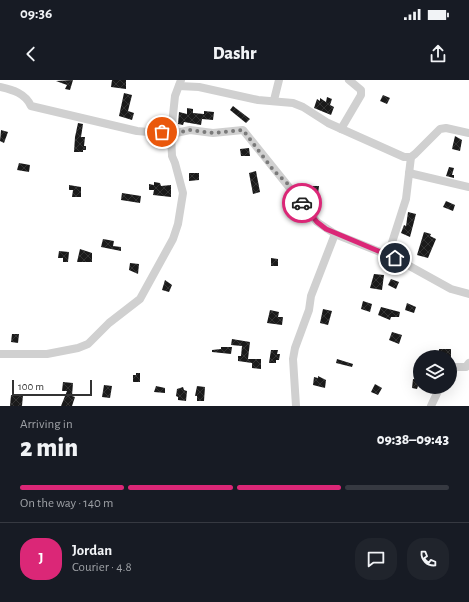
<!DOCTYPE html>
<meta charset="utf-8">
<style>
:root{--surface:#171b24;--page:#20242c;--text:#f1f3f6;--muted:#9ea1a6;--line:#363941;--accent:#db2777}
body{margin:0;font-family:"Alegreya Sans",sans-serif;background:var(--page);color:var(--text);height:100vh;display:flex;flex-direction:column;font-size:15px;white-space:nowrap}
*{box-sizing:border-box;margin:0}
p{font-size:13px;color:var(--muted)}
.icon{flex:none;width:22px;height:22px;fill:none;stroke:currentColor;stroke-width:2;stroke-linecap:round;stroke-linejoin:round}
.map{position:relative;height:326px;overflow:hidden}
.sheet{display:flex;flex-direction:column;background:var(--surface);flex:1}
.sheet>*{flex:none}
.controls{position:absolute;left:413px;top:270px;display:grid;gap:8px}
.controls a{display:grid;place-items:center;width:44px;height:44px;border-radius:50%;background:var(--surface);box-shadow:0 4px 16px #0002;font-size:20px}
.scale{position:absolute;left:12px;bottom:10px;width:80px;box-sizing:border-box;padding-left:4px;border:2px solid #333;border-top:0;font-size:11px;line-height:14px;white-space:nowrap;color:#333;-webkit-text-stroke:3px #fff;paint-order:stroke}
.pin{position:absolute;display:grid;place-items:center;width:34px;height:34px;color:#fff;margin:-17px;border:2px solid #fff;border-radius:50%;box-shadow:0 1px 4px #0007}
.courier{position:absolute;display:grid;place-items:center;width:40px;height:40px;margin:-20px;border:3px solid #db2777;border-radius:50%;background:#fff;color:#222;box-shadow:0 1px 5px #0007}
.headline em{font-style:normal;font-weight:800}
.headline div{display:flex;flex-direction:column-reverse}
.headline{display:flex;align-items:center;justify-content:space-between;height:68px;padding:0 20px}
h1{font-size:26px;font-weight:800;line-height:30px}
.bar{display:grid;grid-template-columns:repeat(4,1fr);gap:6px 4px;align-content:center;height:48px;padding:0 20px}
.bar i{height:5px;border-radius:3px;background:var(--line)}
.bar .on{background:var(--accent)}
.bar p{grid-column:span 4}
.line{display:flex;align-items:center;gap:10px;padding:0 20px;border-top:1px solid var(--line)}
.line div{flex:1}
.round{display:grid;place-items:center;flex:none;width:42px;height:42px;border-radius:16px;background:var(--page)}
.status{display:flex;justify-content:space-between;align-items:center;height:28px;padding:0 20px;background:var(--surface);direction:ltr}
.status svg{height:11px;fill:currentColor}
header{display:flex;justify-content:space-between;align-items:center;height:52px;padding:0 20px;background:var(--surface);font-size:18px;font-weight:800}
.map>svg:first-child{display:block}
.building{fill:url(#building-cross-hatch)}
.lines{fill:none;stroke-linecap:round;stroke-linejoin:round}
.minor{stroke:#d0d0d0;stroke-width:8}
.done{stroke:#7a7a7a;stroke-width:4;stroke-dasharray:0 7.2}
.route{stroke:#db2777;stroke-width:5}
</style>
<div class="status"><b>09:36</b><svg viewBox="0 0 49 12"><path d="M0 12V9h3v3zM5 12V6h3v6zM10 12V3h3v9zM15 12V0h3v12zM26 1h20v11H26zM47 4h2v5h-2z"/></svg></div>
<header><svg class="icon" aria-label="back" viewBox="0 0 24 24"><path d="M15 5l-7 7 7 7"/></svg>Dashr<svg class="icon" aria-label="share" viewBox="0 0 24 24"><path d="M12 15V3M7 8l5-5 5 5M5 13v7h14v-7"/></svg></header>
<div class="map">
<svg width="469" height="326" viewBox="0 0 469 326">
<defs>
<pattern id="building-cross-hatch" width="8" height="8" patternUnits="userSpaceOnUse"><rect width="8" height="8" fill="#1a1a1a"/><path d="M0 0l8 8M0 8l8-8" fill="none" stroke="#333"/></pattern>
</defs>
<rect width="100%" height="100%" fill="#fff"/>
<g class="building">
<polygon points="73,0 70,10 65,9 67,5 56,1"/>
<polygon points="112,0 126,0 126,9 111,7"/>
<polygon points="124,13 132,15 128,31 134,33 132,40 119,36"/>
<polygon points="383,15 390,18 387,24 380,21"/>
<polygon points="327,17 332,19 330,25 334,27 331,35 314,28 317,19 320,21 320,18 326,22"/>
<polygon points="233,26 250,39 246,43 230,30"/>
<polygon points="187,28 193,29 193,33 204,34 204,31 214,32 213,40 202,39 201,45 184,42 183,45 178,44 179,32 187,34"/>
<polygon points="78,43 83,44 81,57 85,57 84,66 86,66 86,70 83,70 83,72 74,72 75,57"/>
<polygon points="1,50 8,52 4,63 0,61"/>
<polygon points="455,56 462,60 460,71 452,69"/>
<polygon points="249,68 250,76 241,76 240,69"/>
<polygon points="19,83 30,85 29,92 17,90"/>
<polygon points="449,87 454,88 452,95 454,95 454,98 446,96"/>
<polygon points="256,91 260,112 253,114 249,93"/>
<polygon points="189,93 199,93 199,100 189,101"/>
<polygon points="154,102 160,103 161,106 171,105 171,117 153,115 154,110 149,110 149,104 154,105"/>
<polygon points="69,105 81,107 81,117 72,117 73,110 69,110"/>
<polygon points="313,106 319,106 317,122 311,120"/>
<polygon points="122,113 141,116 140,123 121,120"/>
<polygon points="446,121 455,125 453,131 443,127"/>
<polygon points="408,132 416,134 410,157 401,153 404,145 406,146"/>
<polygon points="424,152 431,154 430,156 436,159 428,178 417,175"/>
<polygon points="103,159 114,161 113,166 121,167 121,171 101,167"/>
<polygon points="80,169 92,173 92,182 77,182"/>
<polygon points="59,171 69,172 68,182 63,182 63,178 58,178"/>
<polygon points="271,178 278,179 278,186 271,186"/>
<polygon points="130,183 139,184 138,194 129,190"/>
<polygon points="374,194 384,195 382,210 370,208"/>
<polygon points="391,199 399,202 396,209 388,205"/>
<polygon points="165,200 172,205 169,212 162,210"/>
<polygon points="363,221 372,224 370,232 361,229"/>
<polygon points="407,223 416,227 414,233 405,230"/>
<polygon points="381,227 400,232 399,237 391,237 390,240 378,235"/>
<polygon points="323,229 332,231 328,245 320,243"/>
<polygon points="270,230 279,232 278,237 283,237 282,245 267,243"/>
<polygon points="392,252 402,255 399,264 389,260"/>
<polygon points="12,254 19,254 18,263 11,262"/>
<polygon points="232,259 250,262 248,279 261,279 261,289 252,288 252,283 238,281 238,276 241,276 242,266 231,265"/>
<polygon points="221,267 232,267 231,274 212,272 212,270 221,269"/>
<polygon points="439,269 451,269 451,277 439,276"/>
<polygon points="271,270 278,270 277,274 280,274 279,280 276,280 276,283 269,283"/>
<polygon points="337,279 353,284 352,287 336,283"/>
<polygon points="136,293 140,293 140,302 133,302 133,295 136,295"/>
<polygon points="318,296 326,300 325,308 313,305 314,297 318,298"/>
<polygon points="413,299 420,300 420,307 418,306 417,309 412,308"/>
<polygon points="63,302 73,303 72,316 75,317 72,326 61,326 67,311 62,311"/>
<polygon points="375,304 382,308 378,315 371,312"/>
<polygon points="104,305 112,306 110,318 102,317"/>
<polygon points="156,306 165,308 165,313 154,312"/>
<polygon points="197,306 205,307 204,321 197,321 197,316 195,316"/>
<polygon points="183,307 184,310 187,311 186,321 178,320 178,317 176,316 177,309"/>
<polygon points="11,315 23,315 22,326 10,326"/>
</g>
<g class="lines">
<g class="minor">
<polyline points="179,6 199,7 258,20 293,23 303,27 328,43 404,77 411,77 415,74 440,49 446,48 469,53"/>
<path d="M0 7C13 10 25 13 31 26L137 51 171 54 190 50 213 53 243 50 317 142 335 154 395 178 451 209 469 214"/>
<polyline points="274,20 279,0"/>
<polyline points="341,49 361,15 361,10 349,0"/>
<polyline points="409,93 469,107"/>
<polyline points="388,175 406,119 411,77"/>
<polyline points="0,274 47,274 78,268 88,264 109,243 140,219 173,159 178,144 183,113 175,83 172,76 171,54 175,16 181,0"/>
<polyline points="450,290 457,287 466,287 469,283"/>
<polyline points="296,326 293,279 295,268 309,230 311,216 335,154"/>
<polyline points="431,326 440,307"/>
</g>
</g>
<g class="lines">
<polyline class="done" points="162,52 171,54 190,50 213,53 243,50 274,91 288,104 302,123"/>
<polyline class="route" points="302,123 317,142 326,149 395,178"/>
</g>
</svg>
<div class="controls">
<a><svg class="icon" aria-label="layers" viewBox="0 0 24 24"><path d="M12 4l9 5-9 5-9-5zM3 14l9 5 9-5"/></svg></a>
</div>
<div class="scale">100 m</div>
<div class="pin" style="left:162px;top:52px;background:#ea580c"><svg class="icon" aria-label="bag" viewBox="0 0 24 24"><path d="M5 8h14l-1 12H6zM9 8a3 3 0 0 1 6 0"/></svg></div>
<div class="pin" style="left:395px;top:178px;background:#1f2937"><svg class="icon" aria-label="home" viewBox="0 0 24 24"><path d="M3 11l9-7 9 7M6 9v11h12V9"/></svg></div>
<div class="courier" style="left:302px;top:123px"><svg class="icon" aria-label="car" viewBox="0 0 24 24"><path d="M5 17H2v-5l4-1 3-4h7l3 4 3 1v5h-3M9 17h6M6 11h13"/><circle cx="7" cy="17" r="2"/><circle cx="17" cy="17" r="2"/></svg></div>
</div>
<section class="sheet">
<div class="headline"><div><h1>2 min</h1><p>Arriving in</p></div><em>09:38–09:43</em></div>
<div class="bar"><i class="on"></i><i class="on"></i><i class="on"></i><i></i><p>On the way · 140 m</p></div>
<div class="line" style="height:72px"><b class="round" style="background:var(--accent);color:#fff">J</b><div><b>Jordan</b><p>Courier · 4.8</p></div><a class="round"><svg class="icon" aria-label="chat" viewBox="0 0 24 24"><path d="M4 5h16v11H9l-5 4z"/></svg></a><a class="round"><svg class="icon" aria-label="phone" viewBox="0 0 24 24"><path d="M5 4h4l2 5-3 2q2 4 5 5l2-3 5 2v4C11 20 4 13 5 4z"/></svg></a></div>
</section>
